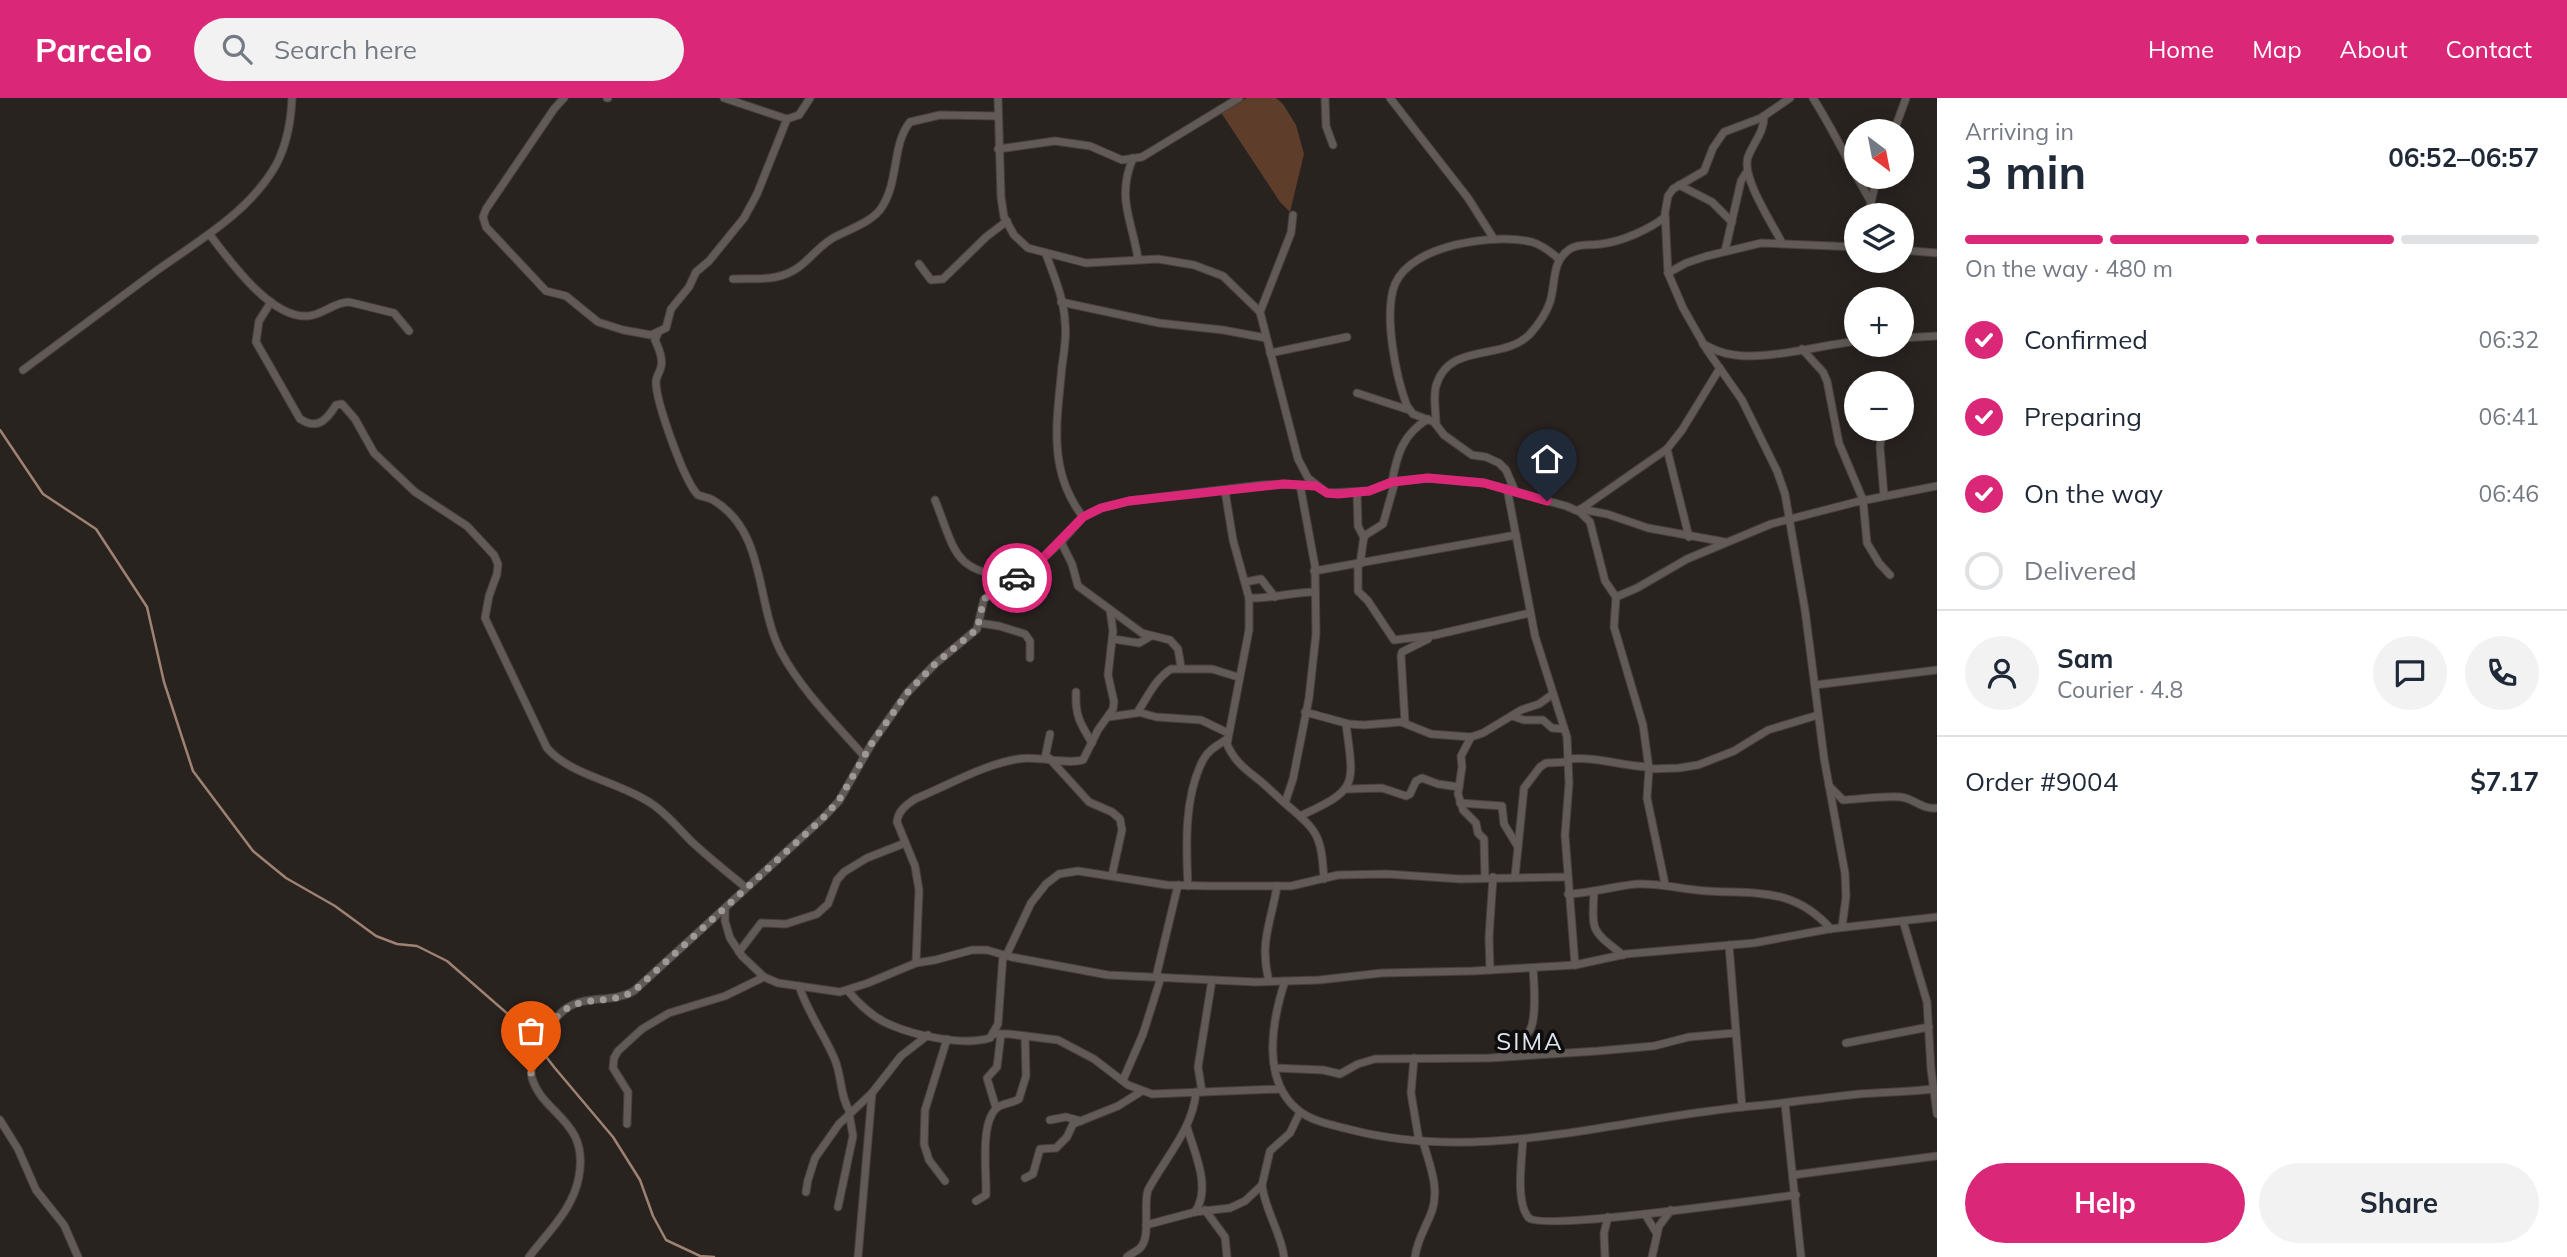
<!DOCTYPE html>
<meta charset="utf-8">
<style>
:root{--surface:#fff;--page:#f2f2f3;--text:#1f2937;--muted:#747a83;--line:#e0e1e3;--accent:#db2777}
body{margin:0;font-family:Mulish,sans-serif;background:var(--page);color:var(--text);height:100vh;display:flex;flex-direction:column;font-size:26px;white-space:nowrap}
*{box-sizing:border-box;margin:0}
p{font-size:23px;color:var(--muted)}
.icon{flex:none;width:38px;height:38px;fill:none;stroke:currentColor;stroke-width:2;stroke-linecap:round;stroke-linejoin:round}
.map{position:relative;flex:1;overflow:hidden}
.panel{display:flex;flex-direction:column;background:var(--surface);width:630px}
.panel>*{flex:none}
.needle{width:46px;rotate:148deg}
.controls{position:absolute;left:1844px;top:21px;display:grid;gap:14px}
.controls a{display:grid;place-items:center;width:70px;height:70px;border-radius:50%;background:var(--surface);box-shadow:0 4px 18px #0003;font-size:35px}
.pin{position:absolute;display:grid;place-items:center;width:60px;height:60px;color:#fff;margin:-72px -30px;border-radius:50% 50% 50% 0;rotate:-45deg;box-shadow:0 0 7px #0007}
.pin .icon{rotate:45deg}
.courier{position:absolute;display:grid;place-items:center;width:70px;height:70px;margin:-35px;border:5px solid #db2777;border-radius:50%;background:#fff;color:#222;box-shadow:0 2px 9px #0007}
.headline em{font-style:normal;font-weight:700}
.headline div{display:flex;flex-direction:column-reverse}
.headline{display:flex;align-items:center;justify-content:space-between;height:119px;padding:0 28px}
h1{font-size:46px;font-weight:700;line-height:52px}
.bar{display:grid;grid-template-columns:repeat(4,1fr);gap:10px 7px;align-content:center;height:84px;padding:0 28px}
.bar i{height:9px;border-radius:5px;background:var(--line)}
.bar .on{background:var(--accent)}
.bar p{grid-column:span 4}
.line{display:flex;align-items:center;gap:18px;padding:0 28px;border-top:2px solid var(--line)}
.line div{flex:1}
.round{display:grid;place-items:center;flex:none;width:74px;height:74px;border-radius:37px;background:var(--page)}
ol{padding:0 28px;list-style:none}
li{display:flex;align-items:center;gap:21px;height:77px}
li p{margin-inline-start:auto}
li .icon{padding:7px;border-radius:50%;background:var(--accent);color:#fff;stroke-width:4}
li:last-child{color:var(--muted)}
li i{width:38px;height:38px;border:4px solid var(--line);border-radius:50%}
.cta{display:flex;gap:14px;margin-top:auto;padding:14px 28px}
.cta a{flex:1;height:80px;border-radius:42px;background:var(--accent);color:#fff;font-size:28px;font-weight:700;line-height:80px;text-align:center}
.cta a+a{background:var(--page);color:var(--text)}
header{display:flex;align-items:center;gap:42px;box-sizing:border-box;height:98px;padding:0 35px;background:var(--accent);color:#fff}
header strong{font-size:33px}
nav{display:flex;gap:38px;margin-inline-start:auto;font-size:24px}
.search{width:490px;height:63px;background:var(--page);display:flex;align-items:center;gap:18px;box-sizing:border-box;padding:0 24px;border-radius:38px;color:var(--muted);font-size:26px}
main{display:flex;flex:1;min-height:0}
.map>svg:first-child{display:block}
.green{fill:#5f3d2b}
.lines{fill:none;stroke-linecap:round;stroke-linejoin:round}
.stream{stroke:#9f8272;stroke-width:2.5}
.street-casing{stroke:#46413f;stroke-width:9}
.street{stroke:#615a57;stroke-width:7}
.done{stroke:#9e9997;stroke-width:7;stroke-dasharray:0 12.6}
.route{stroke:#db2777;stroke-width:9}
.labels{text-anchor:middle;stroke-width:7;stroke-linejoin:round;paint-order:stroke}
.quarter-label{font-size:24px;letter-spacing:2px;fill:#dde5f2;stroke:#0f0d0c}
</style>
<header>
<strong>Parcelo</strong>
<div class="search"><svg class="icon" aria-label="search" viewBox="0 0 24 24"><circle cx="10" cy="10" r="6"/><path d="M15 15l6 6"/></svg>Search here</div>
<nav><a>Home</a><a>Map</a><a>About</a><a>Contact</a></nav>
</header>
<main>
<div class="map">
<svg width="1937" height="1159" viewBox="0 0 1937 1159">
<rect width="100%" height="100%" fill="#292320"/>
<polygon class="green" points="1247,0 1276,0 1283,6 1296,27 1304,56 1290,114 1280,104 1220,13"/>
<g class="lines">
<polyline class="stream" points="0,332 43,396 96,431 147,509 164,584 193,673 253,753 286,780 335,808 376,838 397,846 417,848 447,863 524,930 554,969 613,1039 640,1082 653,1118 666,1142 700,1158 714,1159"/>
<g class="street-casing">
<g id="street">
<polyline points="564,0 554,11 486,111 483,119 486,129 546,193 566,198 598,224 623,232 651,237 666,230 671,211 689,189 696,174 709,163 744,120 757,96 787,21"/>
<polyline points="607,0 608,0"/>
<polyline points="724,0 787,21 799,17 810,0"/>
<polyline points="998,0 1001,99 1004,119 1014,137 1028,150 1086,165 1158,161 1194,167 1223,178 1260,214 1298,361 1308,380 1327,395 1369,393 1392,384 1428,380 1484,385 1566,408 1580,414 1590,424 1605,483 1616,499 1637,490 1687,461 1771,426 1856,404 1937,388"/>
<polyline points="1325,0 1326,28 1333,47"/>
<polyline points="1390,0 1468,100 1494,141"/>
<polyline points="1790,0 1761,20 1724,34 1713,50 1704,73 1673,91 1668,98 1665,115 1668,175 1683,210 1707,252 1742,302 1777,373 1785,396 1805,512 1824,660 1845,775 1846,799 1842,829"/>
<path d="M1813 0C1834 33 1850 68 1870 102"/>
<path d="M1764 18C1764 35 1754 43 1748 59 1741 79 1772 125 1782 145"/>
<polyline points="1894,33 1906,0"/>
<polyline points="998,51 1055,43 1090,48 1122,62 1142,59 1239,0"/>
<path d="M1133 60C1116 101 1132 121 1138 161"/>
<polyline points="1679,87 1712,104 1732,124"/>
<polyline points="1868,117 1877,79"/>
<path d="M210 137C230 163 271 221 308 218 323 217 334 204 349 204L394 215 409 233"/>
<polyline points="1902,152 1937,155"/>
<polyline points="1725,153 1741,83 1746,75"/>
<path d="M1046 156C1054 178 1064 201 1065 224 1067 239 1064 254 1062 268 1057 323 1047 372 1083 419"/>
<polyline points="919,166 931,182 943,181 986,139 1007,123"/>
<polyline points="1668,175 1686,165 1707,158 1761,145 1857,149"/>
<path d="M733 181C747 180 762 182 776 179 805 173 811 153 833 140 847 132 873 124 882 109 899 83 892 46 910 24L940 17 997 18"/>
<path d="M271 204 259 223 256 244 300 321C317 332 326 323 336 307L342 306 355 321 374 355 415 394 467 428 494 457 498 466 497 476 489 498 485 520 547 650C571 678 621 684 652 706 666 715 679 731 691 743 708 759 727 774 745 789"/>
<polyline points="1061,204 1159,225 1223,232 1266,240"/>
<polyline points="1260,214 1291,135 1293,117"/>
<path d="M658 235 655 242C659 251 663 260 661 269 660 274 656 278 656 284 656 304 684 383 698 397 703 399 708 399 713 402 767 434 755 504 781 554 802 593 835 625 864 658"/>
<polyline points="1902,240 1937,238"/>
<path d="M1703 246C1713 251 1723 256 1735 257 1766 262 1823 247 1857 243"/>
<polyline points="1802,251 1823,274 1827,283 1839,345 1863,402 1867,445 1879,465 1890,477"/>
<polyline points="1270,255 1347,239"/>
<path d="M23 272C66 240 109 208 152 176 196 144 248 116 276 67 287 46 291 24 292 0"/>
<polyline points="1902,294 1903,292"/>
<polyline points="1357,295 1409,312"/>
<path d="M1436 326C1436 314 1433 299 1436 288 1449 243 1503 264 1530 236 1538 227 1546 216 1550 204 1556 185 1551 163 1570 151 1580 145 1590 148 1601 146 1621 144 1650 131 1665 119"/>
<polyline points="1882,331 1880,349 1884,398"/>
<polyline points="1667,351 1689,439"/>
<path d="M1392 384C1397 356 1403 336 1428 321"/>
<polyline points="1507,390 1535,538 1567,639 1569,685 1565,737 1575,867"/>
<path d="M1225 393 1233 442 1249 500V532L1227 646C1234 663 1245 671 1259 682 1269 690 1277 699 1287 707 1319 734 1321 738 1324 781"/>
<path d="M1515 393 1506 372 1499 365 1486 359 1472 357 1444 337 1434 324 1413 316 1407 308C1396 279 1383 216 1395 186 1412 146 1495 135 1532 144 1542 147 1551 154 1559 161"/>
<polyline points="1357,394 1358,428 1364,440"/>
<path d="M935 402C956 454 952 474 1016 480"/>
<polyline points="1580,411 1607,416 1648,430 1725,444"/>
<polyline points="1581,411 1667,351 1682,332 1720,270"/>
<polyline points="1061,444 1072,466 1078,488 1142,535 1170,542 1178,551 1181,569"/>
<polyline points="1358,466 1358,493 1368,503 1394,542 1435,537 1530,515"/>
<polyline points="1360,466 1364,438 1383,426 1395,384"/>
<polyline points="1314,473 1516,437"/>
<polyline points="1245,484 1261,481 1275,499"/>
<polyline points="1616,499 1614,529 1643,627 1649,671 1647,700 1665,786"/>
<path d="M1249 500C1272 501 1292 494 1315 494"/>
<polyline points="979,525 999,528 1025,536 1030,543 1030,560"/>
<polyline points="1113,541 1139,545 1151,538"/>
<polyline points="1815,587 1937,572"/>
<path d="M1076 594C1075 618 1080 625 1092 645"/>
<polyline points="1138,614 1156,619 1201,622 1228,635"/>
<polyline points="1305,614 1349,626 1364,627 1401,624 1431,636 1471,639 1483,635 1521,612 1539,606 1553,596"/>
<polyline points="1512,618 1524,622 1543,622 1552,630 1564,631"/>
<path d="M1108 619 1137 615C1147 600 1155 581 1171 571H1212L1238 579"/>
<polyline points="1405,625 1401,558 1402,554 1428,541"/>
<polyline points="1471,639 1461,658 1462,669 1458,696 1463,712 1476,725 1478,735 1484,741 1485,780"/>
<polyline points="1045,660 1050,636"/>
<polyline points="1049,660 1089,704 1112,714 1120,721 1122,732 1112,777"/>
<path d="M1568 661C1596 658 1621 668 1649 669"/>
<polyline points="1649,671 1679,670 1698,667 1734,653 1768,632 1818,617"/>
<path d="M1829 688 1843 702C1861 701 1881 698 1900 699 1914 700 1922 712 1937 710"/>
<polyline points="1347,691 1382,690 1406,698 1410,696 1416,683 1422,680 1438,686 1459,689"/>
<polyline points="1285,705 1293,681 1309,600 1316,536 1315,468 1300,387"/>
<polyline points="1460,705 1502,708 1504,726 1518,749"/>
<path d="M1300 718C1359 691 1354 688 1346 626"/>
<polyline points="1515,779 1524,690 1540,669 1546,665 1568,664"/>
<path d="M1188 788C1186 748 1184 699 1203 662 1208 652 1218 647 1227 641"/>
<path d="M1594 793C1592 835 1591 832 1623 857"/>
<path d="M1568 796C1592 795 1614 788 1637 786 1658 785 1676 790 1696 792 1750 798 1790 785 1831 831"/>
<polyline points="725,810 725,823 730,840 742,858 764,879 778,885 840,894 868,885 916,865 935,862 972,852 987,852 1011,859 1108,877 1256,884 1319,882 1382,875 1473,873 1575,867 1626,856 1754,845 1829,831 1937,819"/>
<polyline points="1903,823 1927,904 1931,971 1937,1016"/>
<polyline points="1729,847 1742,1009"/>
<polyline points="739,854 761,825 786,826 817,816 828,806 837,782 844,774 867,760 905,745"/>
<polyline points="1006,858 1031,805 1046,786 1059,776 1078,773 1167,787 1212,788 1291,788 1338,777 1387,776 1460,781 1567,779"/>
<path d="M916 865 919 792 915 768 897 724C898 713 906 707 915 701 949 687 982 667 1018 661 1039 657 1063 667 1083 662L1098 632 1113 611 1114 604 1108 577 1113 533 1110 512"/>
<polyline points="1490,872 1489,839 1493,779"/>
<polyline points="1156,879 1178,787"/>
<path d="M1269 883C1259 843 1271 826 1277 788"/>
<path d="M1285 883C1272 923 1261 982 1298 1012 1311 1023 1332 1027 1348 1031 1479 1066 1611 1022 1743 1009 1781 1006 1820 1000 1859 996 1883 994 1908 994 1933 991"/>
<path d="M799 888C808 915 824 936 835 962 842 979 840 999 850 1014"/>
<path d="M848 893C860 907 873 920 891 927 916 938 964 948 990 940L998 926 1003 857"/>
<polyline points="993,936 1009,936 1058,942 1094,961 1128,987 1152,996 1281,991"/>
<polyline points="1846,945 1929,929"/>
<path d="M1500 959C1510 951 1524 943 1530 932 1537 919 1534 885 1533 870"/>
<polyline points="1414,960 1411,995 1419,1043"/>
<polyline points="1275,970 1323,972 1340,976 1358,966 1375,961 1490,960 1598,953 1654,948 1689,939 1735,935"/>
<polyline points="1123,982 1143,936 1161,879"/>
<polyline points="1202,994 1198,969 1212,882"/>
<polyline points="1785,1006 1801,1159"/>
<polyline points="996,1010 987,980 997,969 1001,936"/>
<polyline points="0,1022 18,1051 36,1092 64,1127 78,1159"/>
<polyline points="1050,1022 1066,1019 1081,1023"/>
<polyline points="627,1026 628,994 613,970 614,960 618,953 642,931 669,915 725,898 764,879"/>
<path d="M1187 1029C1194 1054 1212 1089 1195 1114"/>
<path d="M1523 1041C1522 1060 1515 1105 1529 1120 1543 1133 1763 1101 1796 1097"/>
<polyline points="1793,1077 1937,1058"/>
<polyline points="1025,1080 1033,1076 1040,1051 1056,1050 1067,1039 1073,1026 1118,1008 1142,993"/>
<polyline points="945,1083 929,1062 924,1046 925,1012 947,941"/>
<path d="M1262 1087C1265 1113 1281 1134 1284 1159"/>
<polyline points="806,1094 808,1082 815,1060 839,1026 872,995 901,958 928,937"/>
<path d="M976 1103 986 1097C987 1076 979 1023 998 1009 1004 1005 1013 1005 1019 1001L1026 978 1025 938"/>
<polyline points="838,1109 853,1038 849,1015"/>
<polyline points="1205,1112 1225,1139 1227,1159"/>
<polyline points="1645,1116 1657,1136"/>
<polyline points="1146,1127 1195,1114 1230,1110 1245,1103 1262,1087 1270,1053 1290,1035 1300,1014"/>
<path d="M529 1159C548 1134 574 1110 579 1078 589 1022 543 1017 532 980 529 969 536 954 541 944 548 932 555 918 567 910 586 897 613 905 634 893L823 720 839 703 872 645 907 595 935 566 977 531 984 501 1031 471 1061 444 1083 419 1101 410 1129 403 1262 387 1284 386 1316 388"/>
<polyline points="858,1159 872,995"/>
<path d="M1127 1159C1131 1155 1137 1154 1141 1149 1151 1137 1143 1108 1148 1092 1165 1060 1193 1031 1196 994"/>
<path d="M1415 1159C1417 1142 1426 1129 1432 1113 1440 1089 1429 1066 1423 1043"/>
<polyline points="1605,1159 1604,1135 1608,1119"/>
<polyline points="1652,1159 1659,1128 1671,1112"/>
</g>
</g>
<use href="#street" class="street"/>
</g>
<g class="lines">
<path class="done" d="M531 975C535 949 552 911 580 905 599 900 616 904 634 893L823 720 839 702 872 645 907 595 935 566 977 531 984 501 1017 480"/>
<polyline class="route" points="1017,480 1042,461 1083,419 1101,410 1129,403 1284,386 1316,388 1327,395 1338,396 1369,393 1392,384 1428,380 1484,385 1547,403"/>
</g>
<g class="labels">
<g class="quarter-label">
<text x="1530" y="952">SIMA</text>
</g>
</g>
</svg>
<div class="controls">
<a><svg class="needle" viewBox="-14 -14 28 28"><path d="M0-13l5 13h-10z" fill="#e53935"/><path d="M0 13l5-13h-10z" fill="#747a83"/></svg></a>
<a><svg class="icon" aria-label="layers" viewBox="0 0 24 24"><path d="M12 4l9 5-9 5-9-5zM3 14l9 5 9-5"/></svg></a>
<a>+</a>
<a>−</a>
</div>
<div class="pin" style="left:531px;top:975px;background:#ea580c"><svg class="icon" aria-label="bag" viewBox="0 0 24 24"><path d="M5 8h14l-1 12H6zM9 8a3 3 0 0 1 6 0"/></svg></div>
<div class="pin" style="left:1547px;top:403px;background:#1f2937"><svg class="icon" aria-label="home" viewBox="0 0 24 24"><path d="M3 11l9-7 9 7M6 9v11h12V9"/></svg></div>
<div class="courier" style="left:1017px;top:480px"><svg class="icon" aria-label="car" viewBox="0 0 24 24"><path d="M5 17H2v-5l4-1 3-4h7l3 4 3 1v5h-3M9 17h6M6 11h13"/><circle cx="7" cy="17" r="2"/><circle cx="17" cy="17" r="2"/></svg></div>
</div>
<section class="panel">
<div class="headline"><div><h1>3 min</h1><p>Arriving in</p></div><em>06:52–06:57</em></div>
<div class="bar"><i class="on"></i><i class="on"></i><i class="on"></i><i></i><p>On the way · 480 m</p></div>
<ol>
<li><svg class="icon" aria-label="check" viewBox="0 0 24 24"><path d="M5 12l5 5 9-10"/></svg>Confirmed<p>06:32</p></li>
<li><svg class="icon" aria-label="check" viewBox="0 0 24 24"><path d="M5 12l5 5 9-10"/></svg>Preparing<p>06:41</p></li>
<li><svg class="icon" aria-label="check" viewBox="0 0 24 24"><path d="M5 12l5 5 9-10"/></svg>On the way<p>06:46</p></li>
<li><i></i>Delivered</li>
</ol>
<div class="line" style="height:126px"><a class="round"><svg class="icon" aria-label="person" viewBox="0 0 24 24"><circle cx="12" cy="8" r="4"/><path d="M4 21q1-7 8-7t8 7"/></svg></a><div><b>Sam</b><p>Courier · 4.8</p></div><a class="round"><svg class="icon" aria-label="chat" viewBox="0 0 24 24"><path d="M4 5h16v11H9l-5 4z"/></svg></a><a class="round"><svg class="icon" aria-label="phone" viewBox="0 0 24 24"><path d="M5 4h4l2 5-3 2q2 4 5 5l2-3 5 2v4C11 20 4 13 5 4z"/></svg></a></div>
<div class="line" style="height:91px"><div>Order #9004</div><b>$7.17</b></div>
<div class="cta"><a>Help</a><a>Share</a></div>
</section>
</main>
